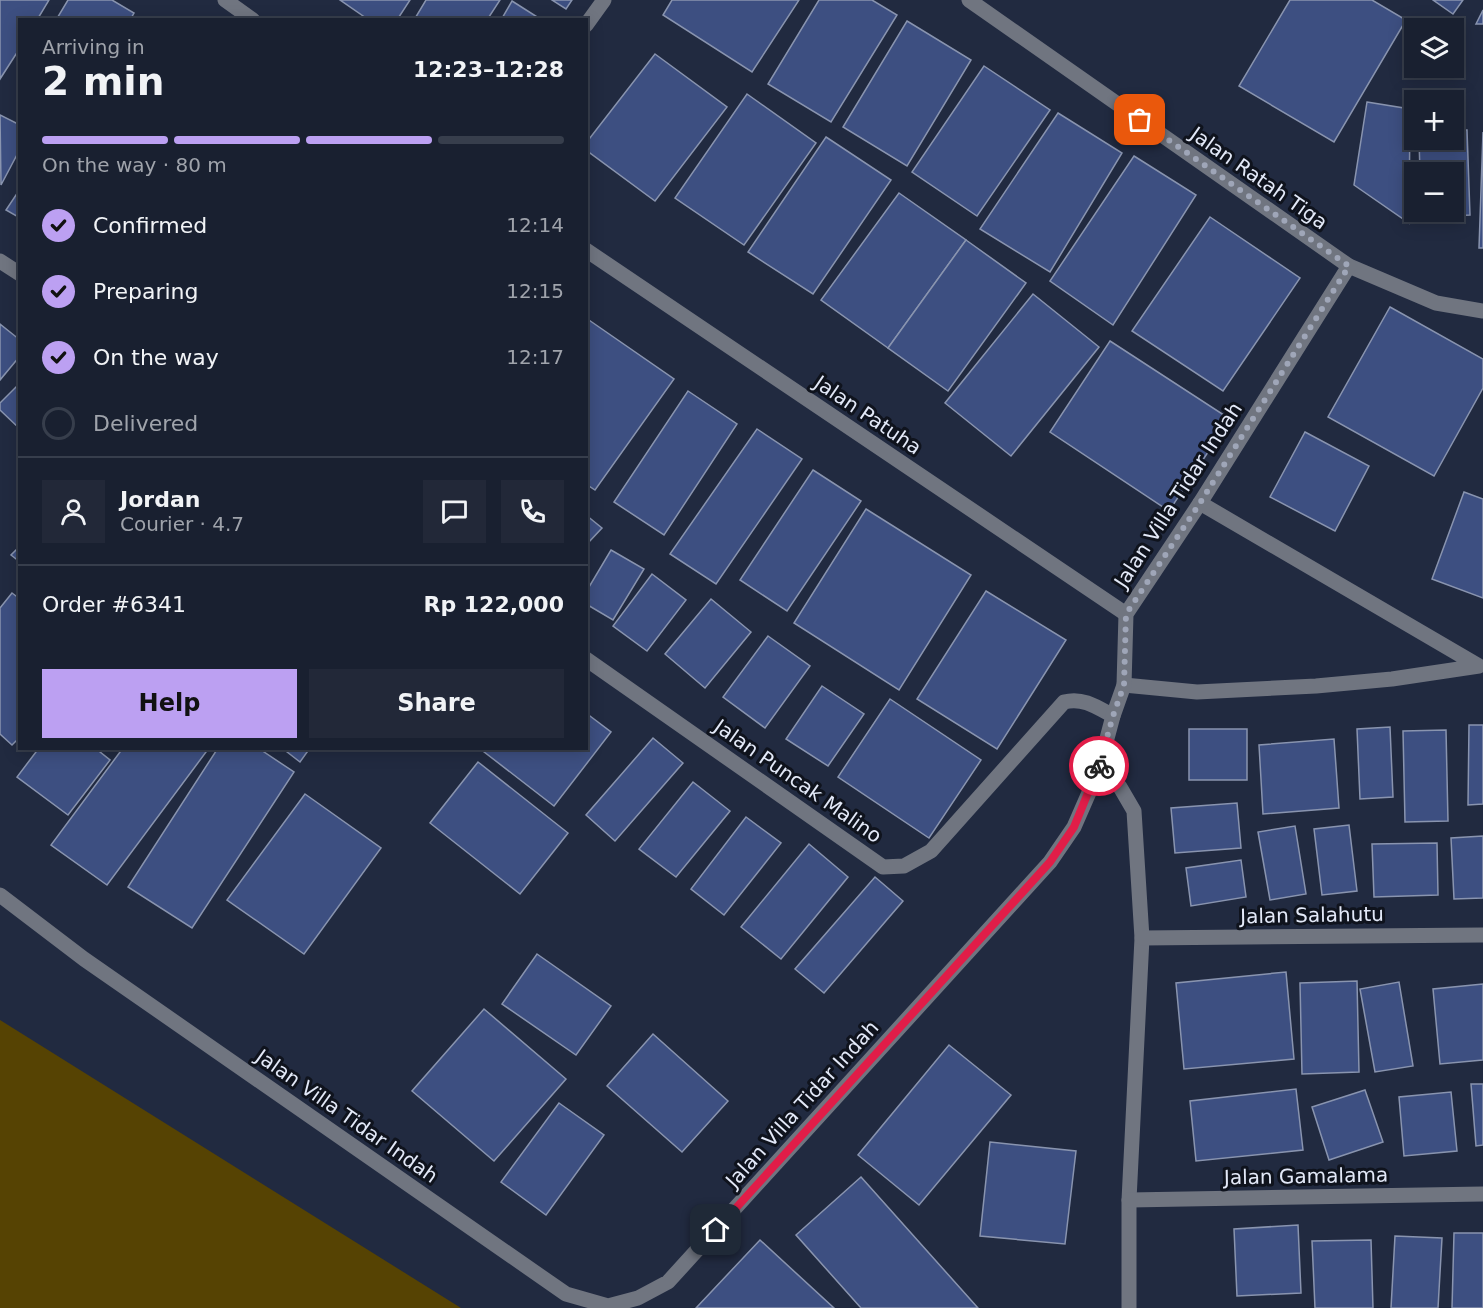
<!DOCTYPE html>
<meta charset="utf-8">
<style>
:root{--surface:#192030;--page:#222838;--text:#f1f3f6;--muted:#9fa3ab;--line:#373e4c;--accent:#bca0f2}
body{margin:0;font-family:"DejaVu Sans",sans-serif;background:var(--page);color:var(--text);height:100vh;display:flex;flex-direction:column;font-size:22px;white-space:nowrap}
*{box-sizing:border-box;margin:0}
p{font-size:20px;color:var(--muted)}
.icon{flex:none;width:33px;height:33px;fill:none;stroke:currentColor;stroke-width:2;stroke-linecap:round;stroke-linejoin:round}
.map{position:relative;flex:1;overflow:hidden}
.sheet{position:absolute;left:18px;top:18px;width:570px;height:732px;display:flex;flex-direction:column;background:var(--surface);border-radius:0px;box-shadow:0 3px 15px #0003,0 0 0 2px var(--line)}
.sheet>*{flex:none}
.tools{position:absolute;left:1404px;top:18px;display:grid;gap:12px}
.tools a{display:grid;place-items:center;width:60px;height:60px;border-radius:0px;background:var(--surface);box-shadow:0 3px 15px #0003,0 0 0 2px var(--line);font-size:30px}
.pin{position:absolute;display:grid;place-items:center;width:51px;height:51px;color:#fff;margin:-26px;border-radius:12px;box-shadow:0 3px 9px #0006}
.courier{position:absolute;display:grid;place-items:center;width:60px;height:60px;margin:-30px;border:4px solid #e11d48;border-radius:50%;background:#fff;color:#222;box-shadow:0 2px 8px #0007}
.summary em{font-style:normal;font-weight:600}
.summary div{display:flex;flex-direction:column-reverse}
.summary{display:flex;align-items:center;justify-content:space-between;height:102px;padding:0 24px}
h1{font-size:39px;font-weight:600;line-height:45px}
.bar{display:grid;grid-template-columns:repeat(4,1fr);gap:9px 6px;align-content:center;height:72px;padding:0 24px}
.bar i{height:8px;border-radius:4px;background:var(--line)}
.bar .current{background:var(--accent)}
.bar p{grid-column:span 4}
.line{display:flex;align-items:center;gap:15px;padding:0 24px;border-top:2px solid var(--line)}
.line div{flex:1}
.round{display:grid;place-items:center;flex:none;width:63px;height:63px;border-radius:0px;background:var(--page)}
ol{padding:0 24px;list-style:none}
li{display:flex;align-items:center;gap:18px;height:66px}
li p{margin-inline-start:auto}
li .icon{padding:6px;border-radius:50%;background:var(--accent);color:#111;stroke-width:4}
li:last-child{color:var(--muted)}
li i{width:33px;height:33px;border:3px solid var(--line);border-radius:50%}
.action{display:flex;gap:12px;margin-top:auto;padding:12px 24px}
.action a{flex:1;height:69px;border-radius:0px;background:var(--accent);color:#111;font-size:24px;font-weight:600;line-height:69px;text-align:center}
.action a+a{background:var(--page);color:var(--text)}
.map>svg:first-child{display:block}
.green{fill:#564303}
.building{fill:#3d4f81;stroke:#8994af;stroke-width:1.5}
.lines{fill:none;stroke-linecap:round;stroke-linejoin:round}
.minor{stroke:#707580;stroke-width:15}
.done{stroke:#9fa6b8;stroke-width:6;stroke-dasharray:0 10.8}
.route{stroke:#e11d48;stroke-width:8}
.labels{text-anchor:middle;stroke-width:6;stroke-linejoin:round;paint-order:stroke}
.street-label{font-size:20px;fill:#e3e9f8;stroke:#0f131d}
</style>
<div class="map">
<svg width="1483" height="1308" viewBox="0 0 1483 1308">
<rect width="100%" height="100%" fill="#212a40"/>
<polygon class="green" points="0,1020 461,1308 0,1308"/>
<g class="building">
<polygon points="0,0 49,0 37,20 20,20 20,48 0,79"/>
<polygon points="68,0 112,0 134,13 130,20 56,20"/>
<polygon points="340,0 410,0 397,20 369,20"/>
<polygon points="426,0 500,0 487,20 414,20"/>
<polygon points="552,0 572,0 566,9"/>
<polygon points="672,0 799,0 752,72 663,15"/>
<polygon points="819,0 872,0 897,15 831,122 768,84"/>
<polygon points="1290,0 1372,0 1406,20 1334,142 1239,86"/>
<polygon points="1433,0 1463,0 1453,14"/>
<polygon points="512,1 542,20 501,20"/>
<polygon points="1483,10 1483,24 1476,24"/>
<polygon points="907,21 971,60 907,166 843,127"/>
<polygon points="655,54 727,107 655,201 586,150 586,143"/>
<polygon points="984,66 1050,110 977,216 912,172"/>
<polygon points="747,94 816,143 744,245 675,198"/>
<polygon points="1367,102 1410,109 1409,223 1354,185"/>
<polygon points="1058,113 1122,153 1050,272 980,229"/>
<polygon points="0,115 20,125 20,149 1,185"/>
<polygon points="1454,130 1467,130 1470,215 1421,217 1421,212 1454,212 1454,172 1420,172 1419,140 1454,140"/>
<polygon points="1483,132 1483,248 1479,248"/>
<polygon points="826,137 891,180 813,294 748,252"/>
<polygon points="1134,156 1196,195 1113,325 1050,281"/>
<polygon points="20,189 20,218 6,210"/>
<polygon points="899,193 966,240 888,348 821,300"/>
<polygon points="1210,217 1300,278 1223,391 1132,331"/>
<polygon points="966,240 1026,283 948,391 888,348"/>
<polygon points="1033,294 1099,347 1011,456 945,403"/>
<polygon points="1390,307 1483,359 1483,388 1434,476 1328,417"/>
<polygon points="586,318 674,379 595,490 586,484"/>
<polygon points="0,324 20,340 20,356 0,380"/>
<polygon points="1110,341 1230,419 1169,511 1050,432"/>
<polygon points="20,383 20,429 0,410 0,403"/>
<polygon points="688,391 737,424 664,535 614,502"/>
<polygon points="757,429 802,459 716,584 670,554"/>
<polygon points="1305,432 1369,466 1335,531 1270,497"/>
<polygon points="813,470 861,501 787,611 740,580"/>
<polygon points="1464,492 1483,499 1483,598 1432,579"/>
<polygon points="866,509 971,575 899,690 794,623"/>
<polygon points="586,515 602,528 586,545"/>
<polygon points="20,546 20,562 11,555"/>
<polygon points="611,550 644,569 613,620 586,604 586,592"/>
<polygon points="652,574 686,600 647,651 613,626"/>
<polygon points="986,591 1066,640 997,749 917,699"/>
<polygon points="12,593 20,599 20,737 12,745 0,734 0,608"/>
<polygon points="711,599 751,632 705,688 665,654"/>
<polygon points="768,636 810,666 765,728 723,697"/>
<polygon points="822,686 864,714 828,766 786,739"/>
<polygon points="890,699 981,760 929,838 838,777"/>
<polygon points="586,713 611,732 554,806 479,748 586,748"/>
<polygon points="1469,725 1483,725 1483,804 1468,805"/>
<polygon points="1390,727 1393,797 1360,799 1357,729"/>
<rect x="1189" y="729" width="58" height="51"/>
<polygon points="1446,730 1448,821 1405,822 1403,731"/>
<polygon points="653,738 683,763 615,841 586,815"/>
<polygon points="1334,739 1339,808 1263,814 1259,745"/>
<polygon points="39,748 95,748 110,760 68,815 17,777"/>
<polygon points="123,748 209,748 107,885 51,845"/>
<polygon points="218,748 258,748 294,772 192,928 128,887"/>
<polygon points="282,748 310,748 300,762"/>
<polygon points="478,762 568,833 520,894 430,823"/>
<polygon points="693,782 730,811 676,877 639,849"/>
<polygon points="305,794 381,848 304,954 227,900"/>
<polygon points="1237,803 1241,848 1175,853 1171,808"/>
<polygon points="746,817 781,843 724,915 691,889"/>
<polygon points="1349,825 1357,891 1322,895 1314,829"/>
<polygon points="1295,826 1306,894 1270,900 1258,832"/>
<polygon points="1483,836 1483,898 1454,899 1451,838"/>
<polygon points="1437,843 1438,895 1374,897 1372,844"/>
<polygon points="809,844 848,877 781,959 741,927"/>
<polygon points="1241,860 1246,897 1191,906 1186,868"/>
<polygon points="875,877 903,901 824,993 795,969"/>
<polygon points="537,954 611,1006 576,1055 502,1004"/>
<polygon points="1286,972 1294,1059 1184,1069 1176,983"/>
<polygon points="1357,981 1359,1072 1302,1074 1300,983"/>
<polygon points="1399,982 1413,1066 1375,1072 1360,989"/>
<polygon points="1483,984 1483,1060 1440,1064 1433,989"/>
<polygon points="484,1009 566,1079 494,1161 412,1091"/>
<polygon points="653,1034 728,1101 682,1152 607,1086"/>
<polygon points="949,1045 1011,1095 919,1205 858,1155"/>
<polygon points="1471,1084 1483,1084 1483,1145 1476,1146"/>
<polygon points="1296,1089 1303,1150 1196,1161 1190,1101"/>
<polygon points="1365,1090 1383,1142 1329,1160 1312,1107"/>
<polygon points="1451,1092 1457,1151 1404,1156 1399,1097"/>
<polygon points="559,1103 604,1135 546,1215 501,1182"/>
<polygon points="990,1142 1076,1151 1065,1244 980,1236"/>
<polygon points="861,1177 978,1308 861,1308 796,1235"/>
<polygon points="1298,1225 1301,1293 1237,1296 1234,1229"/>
<polygon points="1454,1233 1483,1233 1483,1308 1452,1308"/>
<polygon points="1395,1236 1442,1238 1438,1308 1391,1308"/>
<polygon points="760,1240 834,1308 696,1308"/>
<polygon points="1371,1240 1373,1308 1315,1308 1312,1241"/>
</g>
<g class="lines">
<g class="minor">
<polyline points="225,0 253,20"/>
<polyline points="969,0 1349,266 1436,303 1483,311"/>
<polyline points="586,25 604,0"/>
<polyline points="586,250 1126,614"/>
<polyline points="0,261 20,274"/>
<path d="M586 659 883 867 904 866 931 851 1064 702C1083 697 1097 707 1113 716"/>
<polyline points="1124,685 1197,692 1316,686 1392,679 1479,666 1200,503"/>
<polyline points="1098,772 1120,787 1134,811 1142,938 1129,1200 1129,1308"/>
<polyline points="0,895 84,959 566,1294 608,1306 638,1298 668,1282 1050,862 1074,827 1098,772 1113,716 1124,685 1126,614 1200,503 1349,266"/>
<polyline points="1142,938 1483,935"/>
<polyline points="1129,1200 1483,1194"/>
</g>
</g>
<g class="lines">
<polyline class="done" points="1099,766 1113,716 1124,685 1126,614 1200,503 1349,266 1140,120"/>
<polyline class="route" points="716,1230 1050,862 1074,827 1099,766"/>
</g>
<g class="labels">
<g class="street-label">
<text transform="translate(1259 178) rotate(35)" y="7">Jalan Ratah Tiga</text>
<text transform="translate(868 415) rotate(34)" y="7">Jalan Patuha</text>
<text transform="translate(1178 495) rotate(-57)" y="7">Jalan Villa Tidar Indah</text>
<text transform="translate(798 781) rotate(35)" y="7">Jalan Puncak Malino</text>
<text transform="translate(1312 915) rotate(-1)" y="7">Jalan Salahutu</text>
<text transform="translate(802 1104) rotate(-48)" y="7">Jalan Villa Tidar Indah</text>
<text transform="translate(347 1116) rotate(35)" y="7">Jalan Villa Tidar Indah</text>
<text transform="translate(1306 1176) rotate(-1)" y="7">Jalan Gamalama</text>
</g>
</g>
</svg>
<div class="tools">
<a><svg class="icon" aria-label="layers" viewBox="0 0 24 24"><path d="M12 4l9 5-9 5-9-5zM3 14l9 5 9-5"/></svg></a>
<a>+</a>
<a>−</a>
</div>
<div class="pin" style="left:1140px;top:120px;background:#ea580c"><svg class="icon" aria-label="bag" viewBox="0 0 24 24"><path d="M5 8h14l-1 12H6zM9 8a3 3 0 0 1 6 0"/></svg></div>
<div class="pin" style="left:716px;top:1230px;background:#1f2937"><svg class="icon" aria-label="home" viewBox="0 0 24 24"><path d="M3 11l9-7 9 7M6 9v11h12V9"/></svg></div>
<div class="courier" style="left:1099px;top:766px"><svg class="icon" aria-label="bike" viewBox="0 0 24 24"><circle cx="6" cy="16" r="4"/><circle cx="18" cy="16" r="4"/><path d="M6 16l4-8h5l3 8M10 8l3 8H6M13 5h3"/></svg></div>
<section class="sheet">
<div class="summary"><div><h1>2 min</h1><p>Arriving in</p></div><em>12:23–12:28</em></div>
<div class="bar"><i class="current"></i><i class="current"></i><i class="current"></i><i></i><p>On the way · 80 m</p></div>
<ol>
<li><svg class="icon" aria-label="check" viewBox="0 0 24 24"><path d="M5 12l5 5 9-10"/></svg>Confirmed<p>12:14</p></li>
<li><svg class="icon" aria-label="check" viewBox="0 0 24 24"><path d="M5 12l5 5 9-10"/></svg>Preparing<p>12:15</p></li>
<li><svg class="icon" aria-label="check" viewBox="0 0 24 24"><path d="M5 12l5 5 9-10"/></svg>On the way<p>12:17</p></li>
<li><i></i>Delivered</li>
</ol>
<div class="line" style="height:108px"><a class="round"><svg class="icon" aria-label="person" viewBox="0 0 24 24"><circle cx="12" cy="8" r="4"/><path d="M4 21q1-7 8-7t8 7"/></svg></a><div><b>Jordan</b><p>Courier · 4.7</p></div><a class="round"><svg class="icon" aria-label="chat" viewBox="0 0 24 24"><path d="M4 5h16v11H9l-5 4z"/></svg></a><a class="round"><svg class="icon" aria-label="phone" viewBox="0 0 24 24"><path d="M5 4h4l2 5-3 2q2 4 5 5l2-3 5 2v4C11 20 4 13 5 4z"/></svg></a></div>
<div class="line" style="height:78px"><div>Order #6341</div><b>Rp 122,000</b></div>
<div class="action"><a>Help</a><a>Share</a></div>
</section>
</div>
